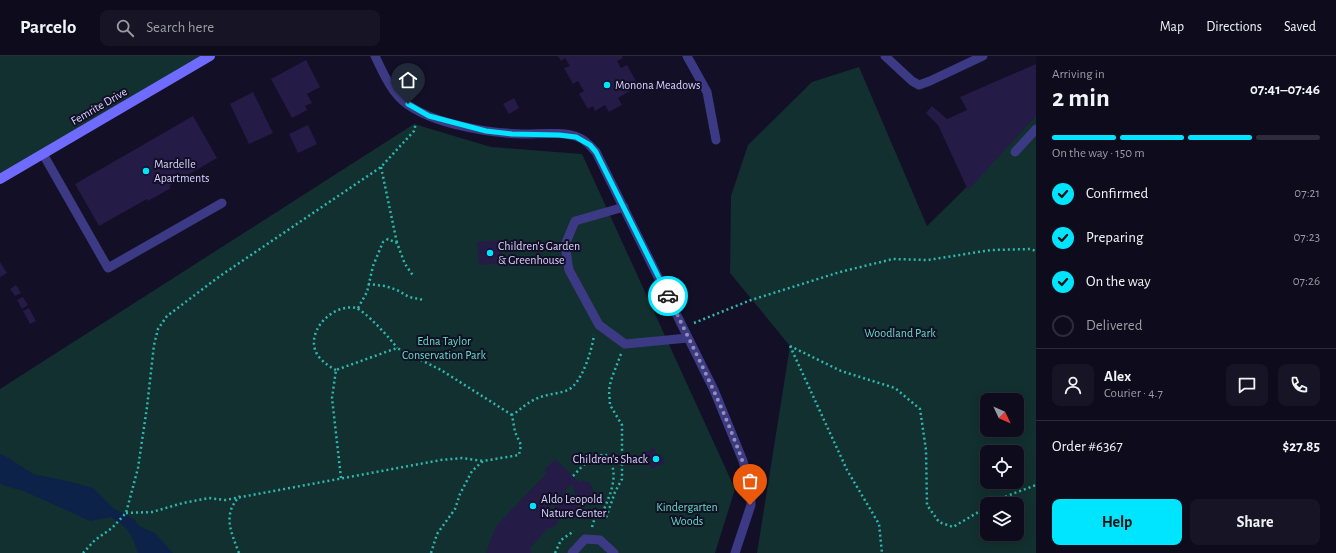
<!DOCTYPE html>
<meta charset="utf-8">
<style>
:root{--surface:#0e0b1c;--page:#171425;--text:#f1f3f6;--muted:#9b9ba3;--line:#2e2b3b;--accent:#00e5ff}
body{margin:0;font-family:"Alegreya Sans",sans-serif;background:var(--page);color:var(--text);height:100vh;display:flex;flex-direction:column;font-size:15px;white-space:nowrap}
*{box-sizing:border-box;margin:0}
p{font-size:13px;color:var(--muted)}
.icon{flex:none;width:22px;height:22px;fill:none;stroke:currentColor;stroke-width:2;stroke-linecap:round;stroke-linejoin:round}
.map{position:relative;flex:1;overflow:hidden}
.drawer{display:flex;flex-direction:column;background:var(--surface);width:300px}
.drawer>*{flex:none}
.needle{width:26px;rotate:134deg}
.buttons{position:absolute;left:980px;top:337px;display:grid;gap:8px}
.buttons a{display:grid;place-items:center;width:44px;height:44px;border-radius:8px;background:var(--surface);box-shadow:0 2px 10px #0003,0 0 0 1px var(--line);font-size:20px}
.pin{position:absolute;display:grid;place-items:center;width:34px;height:34px;color:#fff;margin:-41px -17px;border-radius:50% 50% 50% 0;rotate:-45deg;box-shadow:0 0 4px #0007}
.pin .icon{rotate:45deg}
.courier{position:absolute;display:grid;place-items:center;width:40px;height:40px;margin:-20px;border:3px solid #00e5ff;border-radius:50%;background:#fff;color:#222;box-shadow:0 1px 5px #0007}
.overview em{font-style:normal;font-weight:700}
.overview div{display:flex;flex-direction:column-reverse}
.overview{display:flex;align-items:center;justify-content:space-between;height:68px;padding:0 16px}
h1{font-size:26px;font-weight:700;line-height:30px}
.bar{display:grid;grid-template-columns:repeat(4,1fr);gap:6px 4px;align-content:center;height:48px;padding:0 16px}
.bar i{height:5px;border-radius:3px;background:var(--line)}
.bar .selected{background:var(--accent)}
.bar p{grid-column:span 4}
.line{display:flex;align-items:center;gap:10px;padding:0 16px;border-top:1px solid var(--line)}
.line div{flex:1}
.round{display:grid;place-items:center;flex:none;width:42px;height:42px;border-radius:8px;background:var(--page)}
ol{padding:0 16px;list-style:none}
li{display:flex;align-items:center;gap:12px;height:44px}
li p{margin-inline-start:auto}
li .icon{padding:4px;border-radius:50%;background:var(--accent);color:#111;stroke-width:4}
li:last-child{color:var(--muted)}
li i{width:22px;height:22px;border:2px solid var(--line);border-radius:50%}
.primary-button{display:flex;gap:8px;margin-top:auto;padding:8px 16px}
.primary-button a{flex:1;height:46px;border-radius:8px;background:var(--accent);color:#111;font-size:16px;font-weight:700;line-height:46px;text-align:center}
.primary-button a+a{background:var(--page);color:var(--text)}
header{display:flex;align-items:center;gap:24px;box-sizing:border-box;height:56px;padding:0 20px;background:var(--surface);border-bottom:1px solid var(--line)}
header strong{font-size:19px}
nav{display:flex;gap:22px;margin-inline-start:auto;font-size:14px}
.search{width:280px;height:36px;background:var(--page);display:flex;align-items:center;gap:10px;box-sizing:border-box;padding:0 14px;border-radius:8px;color:var(--muted);font-size:15px}
main{display:flex;flex:1;min-height:0}
.map>svg:first-child{display:block}
.green{fill:#12302f;fill-rule:evenodd}
.water{fill:#0c2248}
.building{fill:#241b47}
.lines{fill:none;stroke-linecap:round;stroke-linejoin:round}
.path{stroke:#2fb8b0;stroke-width:2.5;stroke-dasharray:2 3;stroke-linecap:butt}
.lane{stroke:#3d3a85;stroke-width:9}
.secondary{stroke:#6f6bff;stroke-width:10}
.done{stroke:#948fb3;stroke-width:4;stroke-dasharray:0 7.2}
.route{stroke:#00e5ff;stroke-width:5}
.poi-dot{fill:#00e5ff;stroke:#130f26;stroke-width:1.5}
.labels{text-anchor:middle;stroke-width:4;stroke-linejoin:round;paint-order:stroke}
.poi-label{font-size:12px;fill:#d9d4ff;stroke:#130f26;text-anchor:start}
.street-label{font-size:12px;fill:#d9d4ff;stroke:#130f26}
.park-label{font-size:12px;fill:#5fe0c0;stroke:#130f26}
</style>
<header>
<strong>Parcelo</strong>
<div class="search"><svg class="icon" aria-label="search" viewBox="0 0 24 24"><circle cx="10" cy="10" r="6"/><path d="M15 15l6 6"/></svg>Search here</div>
<nav><a>Map</a><a>Directions</a><a>Saved</a></nav>
</header>
<main>
<div class="map">
<svg width="1036" height="497" viewBox="0 0 1036 497">
<rect width="100%" height="100%" fill="#130f26"/>
<g class="green">
<polygon points="0,0 202,0 0,123"/>
<path d="M859 11 927 170 985 113 1036 56V497H757L790 290 730 217 731 140 748 89 812 26ZM987 344H1017V374H987ZM987 396H1017V426H987ZM987 448H1017V478H987Z"/>
<polygon points="414,68 491,91 582,98 735,433 715,497 0,497 0,333"/>
</g>
<path class="water" d="M0 398 7 401 33 418 67 425 93 432 113 452 134 463 139 470 155 477 173 497H138C131 476 128 472 111 461L90 465 24 435 5 430 0 427Z"/>
<g class="building">
<polygon points="558,0 622,0 623,2 617,5 621,12 627,9 637,27 631,30 633,33 618,42 622,49 609,56 605,49 595,55 593,50 588,53 579,38 584,35 578,25 573,28 564,12 570,10 565,2 561,5"/>
<polygon points="306,4 320,31 307,38 312,47 305,50 307,54 292,62 271,23"/>
<polygon points="1036,8 1036,60 968,134 938,69 926,57 932,50 947,63 967,54 960,41"/>
<polygon points="253,36 273,77 249,88 230,48"/>
<polygon points="514,42 519,52 509,58 503,48"/>
<polygon points="193,60 217,102 169,130 171,132 148,145 147,143 99,170 75,128"/>
<polygon points="308,69 317,88 298,97 289,78"/>
<polygon points="501,184 503,207 479,209 477,186"/>
<polygon points="0,206 7,217 0,221"/>
<polygon points="16,229 21,237 15,240 10,233"/>
<polygon points="23,241 28,249 22,253 17,244"/>
<polygon points="29,252 36,265 30,268 23,255"/>
<polygon points="654,392 658,400 661,398 665,406 652,413 644,397"/>
<polygon points="555,403 579,426 584,425 590,427 594,436 591,441 586,444 580,443 575,439 574,432 571,429 562,438 569,437 576,441 579,448 577,456 574,458 567,461 560,459 555,452 555,446 547,454 552,454 557,458 558,466 554,471 548,472 529,493 532,494 531,497 486,497 496,470 547,417 544,414"/>
</g>
<g class="lines">
<g class="path">
<polyline points="381,111 397,187"/>
<polyline points="368,228 385,230 397,234 409,241 424,244"/>
<polyline points="358,252 367,236 373,210 383,186 388,183 397,187 405,208 414,221"/>
<polyline points="694,267 751,244 840,216 893,203 928,204 991,194 1030,193 1036,195"/>
<polyline points="790,290 841,315 895,332 920,353 926,394 927,449 939,466 953,471 987,451"/>
<polyline points="790,290 847,414 879,468 882,497"/>
<path d="M336 314C330 311 324 307 319 301 302 279 331 247 356 252 364 254 392 284 397 292"/>
<path d="M573 420C583 410 591 398 606 399 622 417 609 441 601 460"/>
<polyline points="341,422 332,342 336,314 397,292 441,314 512,359"/>
<polyline points="992,448 1007,440 1036,429"/>
<polyline points="126,457 152,456 183,447 209,442 225,444 441,404 462,402 483,405"/>
<polyline points="592,471 596,458 606,462 615,436 622,423 622,369 610,349 609,334 611,324 621,298"/>
<polyline points="83,497 95,484 112,472 126,457 138,412 147,351 154,289 158,273 167,260 220,220 381,111 414,75 416,67"/>
<path d="M239 497C231 476 222 458 240 440"/>
<path d="M431 497 437 478 455 453 460 438 472 415 483 405 519 399 521 389 515 376 512 359C520 354 529 345 538 342 547 338 558 338 568 334 582 327 592 294 594 279"/>
<polyline points="555,497 561,484 574,475"/>
</g>
<g class="lane">
<path d="M375 0C382 14 387 28 398 40 422 67 487 77 523 78 540 78 564 75 580 82 587 85 591 91 596 96L714 334 743 405 751 435V449L735 497"/>
<polyline points="687,0 707,36 716,84"/>
<polyline points="885,0 912,25 919,29 930,25 983,0"/>
<polyline points="1015,96 1036,73"/>
<polyline points="43,98 108,212 222,147"/>
<polyline points="624,151 575,165 565,189 569,214 599,269 625,288 688,282"/>
<polyline points="572,497 585,483 600,484 614,497"/>
</g>
<polyline class="secondary" points="0,123 210,0"/>
</g>
<g class="lines">
<path class="done" d="M668 240C689 283 711 326 729 370 739 396 751 421 750 449"/>
<polyline class="route" points="408,48 429,60 486,75 512,78 559,79 576,81 590,89 596,96 668,240"/>
</g>
<g class="poi-dot">
<circle cx="607" cy="29" r="4"/>
<circle cx="146" cy="115" r="4"/>
<circle cx="490" cy="197" r="4"/>
<circle cx="656" cy="403" r="4"/>
<circle cx="533" cy="450" r="4"/>
</g>
<g class="labels">
<g class="poi-label">
<text x="615" y="33">Monona Meadows</text>
<text x="154" y="112">Mardelle<tspan x="154" dy="14">Apartments</tspan></text>
<text x="498" y="194">Children's Garden<tspan x="498" dy="14">&amp; Greenhouse</tspan></text>
<text x="648" y="407" text-anchor="end">Children's Shack</text>
<text x="541" y="447">Aldo Leopold<tspan x="541" dy="14">Nature Center</tspan></text>
</g>
<g class="street-label">
<text transform="translate(99 50) rotate(-30)" y="4">Femrite Drive</text>
</g>
<g class="park-label">
<text x="900" y="281">Woodland Park</text>
<text x="444" y="289">Edna Taylor<tspan x="444" dy="14">Conservation Park</tspan></text>
<text x="687" y="455">Kindergarten<tspan x="687" dy="14">Woods</tspan></text>
</g>
</g>
</svg>
<div class="buttons">
<a><svg class="needle" viewBox="-14 -14 28 28"><path d="M0-13l5 13h-10z" fill="#e53935"/><path d="M0 13l5-13h-10z" fill="#9b9ba3"/></svg></a>
<a><svg class="icon" aria-label="locate" viewBox="0 0 24 24"><circle cx="12" cy="12" r="6"/><path d="M12 2v4M12 18v4M2 12h4M18 12h4"/></svg></a>
<a><svg class="icon" aria-label="layers" viewBox="0 0 24 24"><path d="M12 4l9 5-9 5-9-5zM3 14l9 5 9-5"/></svg></a>
</div>
<div class="pin" style="left:750px;top:449px;background:#ea580c"><svg class="icon" aria-label="bag" viewBox="0 0 24 24"><path d="M5 8h14l-1 12H6zM9 8a3 3 0 0 1 6 0"/></svg></div>
<div class="pin" style="left:408px;top:48px;background:#1f2937"><svg class="icon" aria-label="home" viewBox="0 0 24 24"><path d="M3 11l9-7 9 7M6 9v11h12V9"/></svg></div>
<div class="courier" style="left:668px;top:240px"><svg class="icon" aria-label="car" viewBox="0 0 24 24"><path d="M5 17H2v-5l4-1 3-4h7l3 4 3 1v5h-3M9 17h6M6 11h13"/><circle cx="7" cy="17" r="2"/><circle cx="17" cy="17" r="2"/></svg></div>
</div>
<section class="drawer">
<div class="overview"><div><h1>2 min</h1><p>Arriving in</p></div><em>07:41–07:46</em></div>
<div class="bar"><i class="selected"></i><i class="selected"></i><i class="selected"></i><i></i><p>On the way · 150 m</p></div>
<ol>
<li><svg class="icon" aria-label="check" viewBox="0 0 24 24"><path d="M5 12l5 5 9-10"/></svg>Confirmed<p>07:21</p></li>
<li><svg class="icon" aria-label="check" viewBox="0 0 24 24"><path d="M5 12l5 5 9-10"/></svg>Preparing<p>07:23</p></li>
<li><svg class="icon" aria-label="check" viewBox="0 0 24 24"><path d="M5 12l5 5 9-10"/></svg>On the way<p>07:26</p></li>
<li><i></i>Delivered</li>
</ol>
<div class="line" style="height:72px"><a class="round"><svg class="icon" aria-label="person" viewBox="0 0 24 24"><circle cx="12" cy="8" r="4"/><path d="M4 21q1-7 8-7t8 7"/></svg></a><div><b>Alex</b><p>Courier · 4.7</p></div><a class="round"><svg class="icon" aria-label="chat" viewBox="0 0 24 24"><path d="M4 5h16v11H9l-5 4z"/></svg></a><a class="round"><svg class="icon" aria-label="phone" viewBox="0 0 24 24"><path d="M5 4h4l2 5-3 2q2 4 5 5l2-3 5 2v4C11 20 4 13 5 4z"/></svg></a></div>
<div class="line" style="height:52px"><div>Order #6367</div><b>$27.85</b></div>
<div class="primary-button"><a>Help</a><a>Share</a></div>
</section>
</main>
